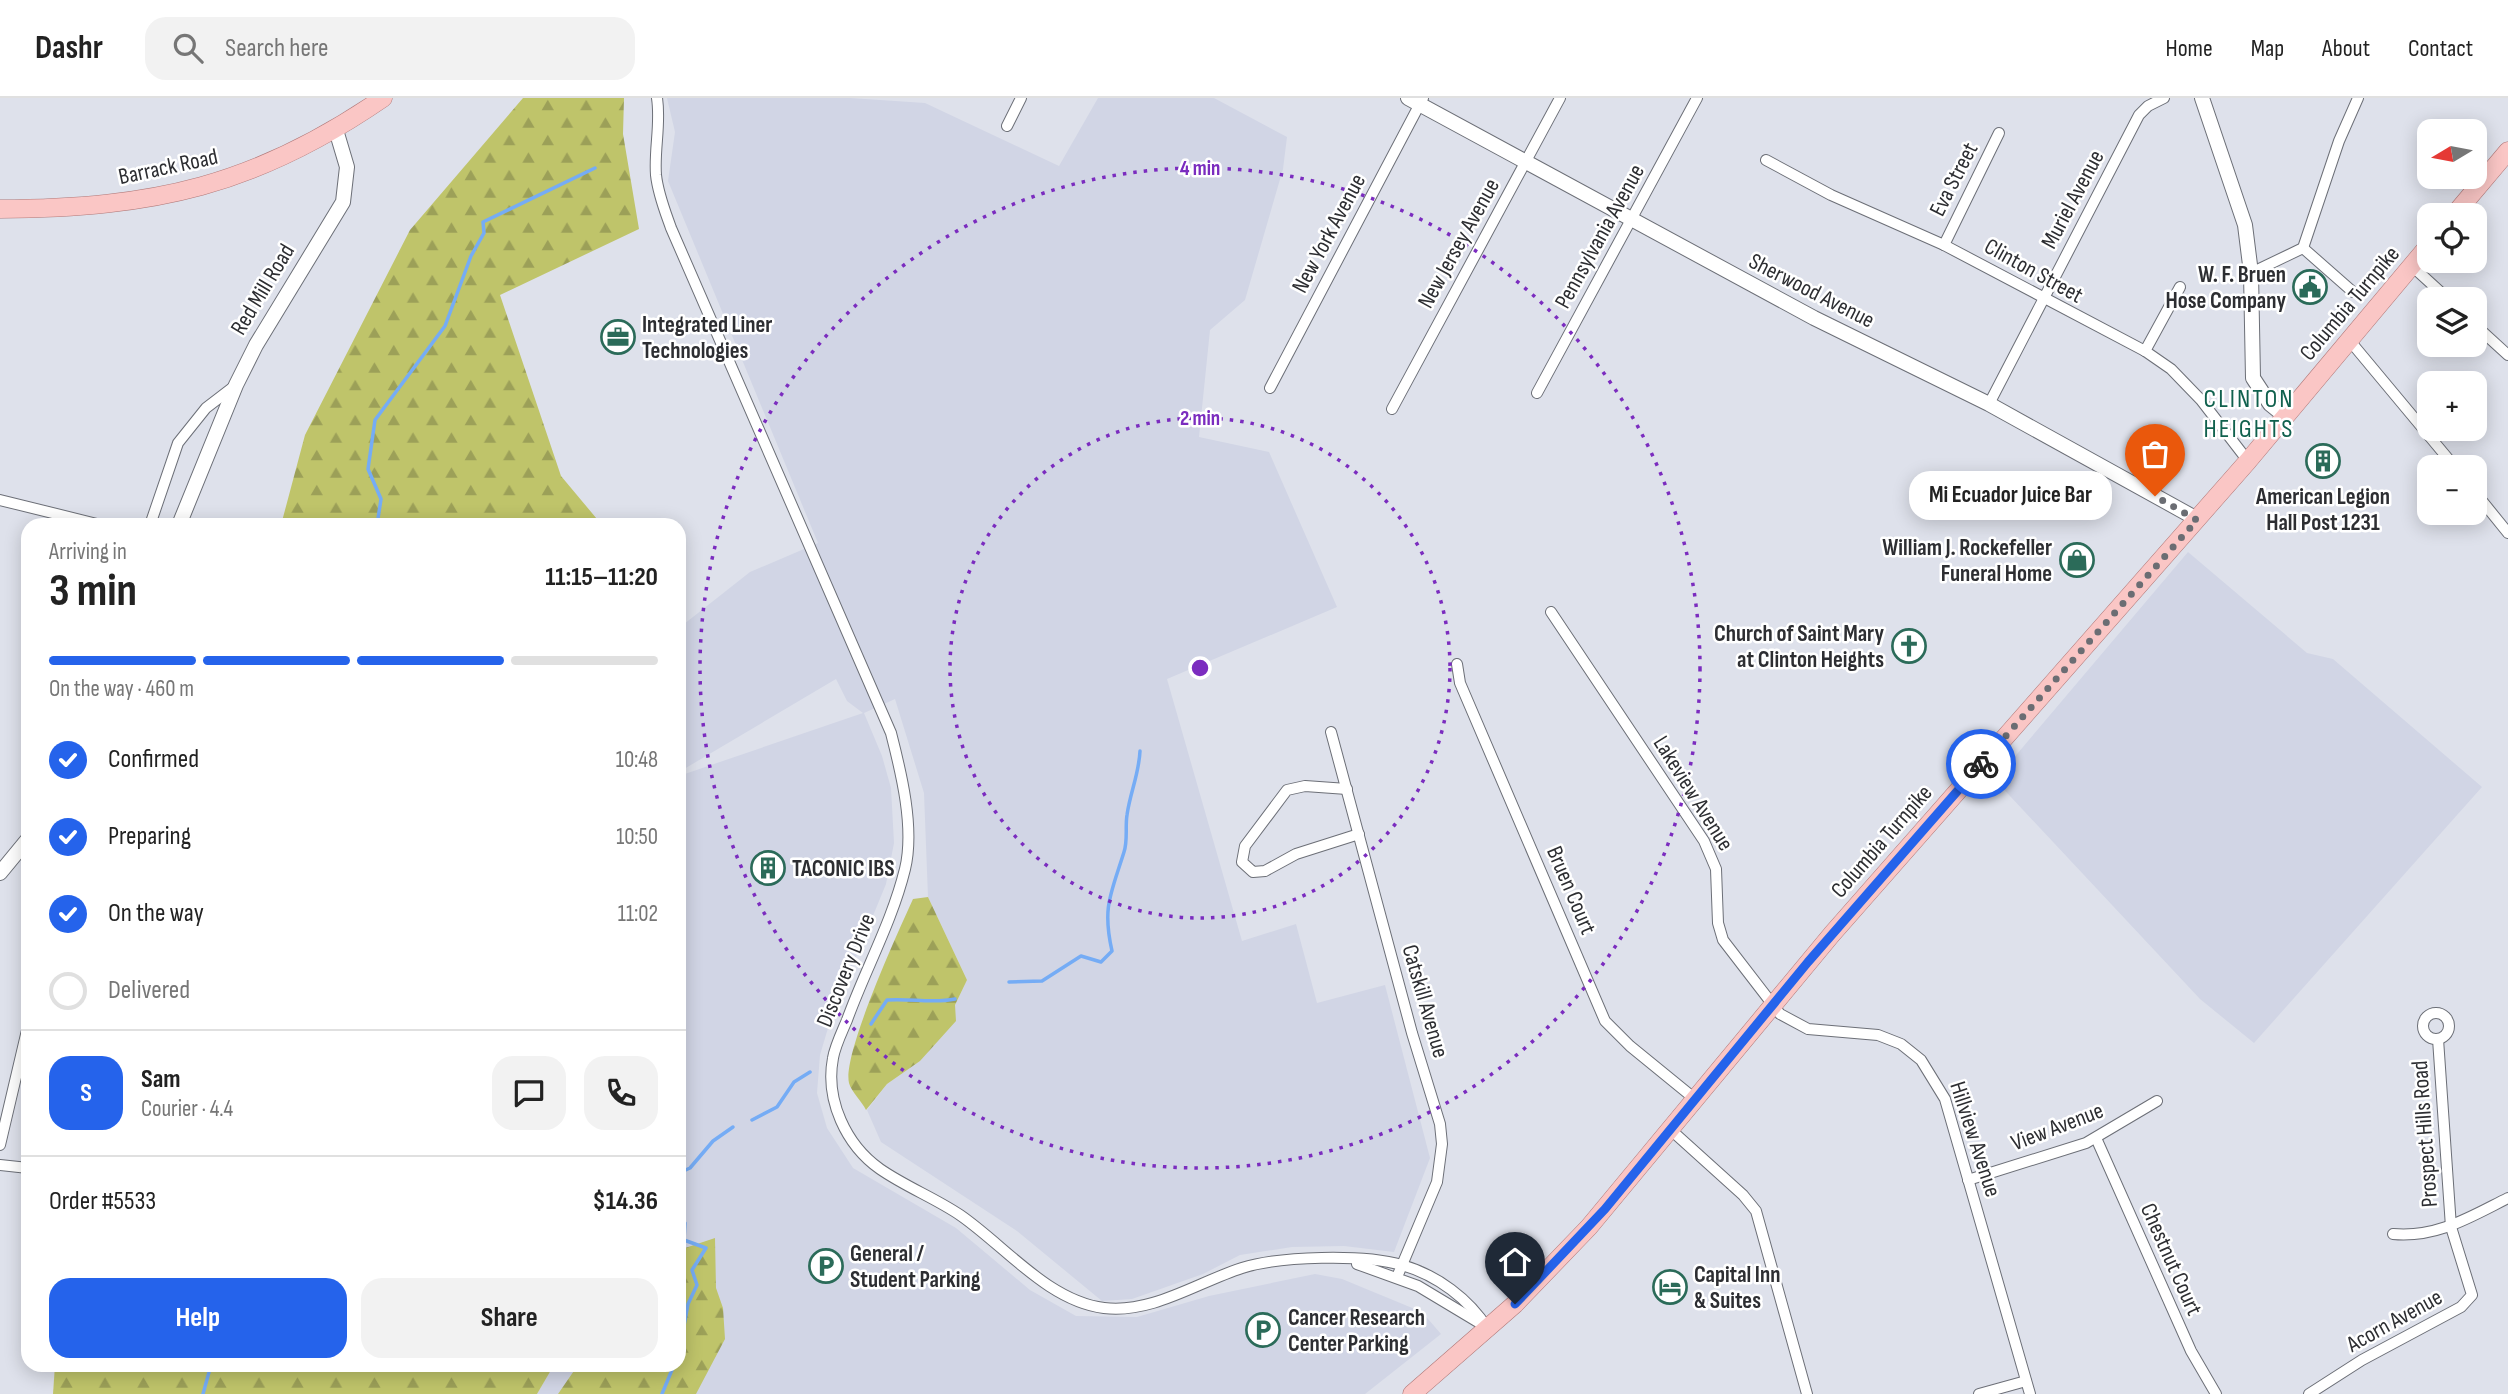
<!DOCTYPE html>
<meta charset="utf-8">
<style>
:root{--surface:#fff;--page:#f2f2f2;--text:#222;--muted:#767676;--line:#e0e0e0;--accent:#2563eb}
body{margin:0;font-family:"Sofia Sans Condensed",sans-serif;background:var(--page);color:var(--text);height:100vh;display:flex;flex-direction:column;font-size:26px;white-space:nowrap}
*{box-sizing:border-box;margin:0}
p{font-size:23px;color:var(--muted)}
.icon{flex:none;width:38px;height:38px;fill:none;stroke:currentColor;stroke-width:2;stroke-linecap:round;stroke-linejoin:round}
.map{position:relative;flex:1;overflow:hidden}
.details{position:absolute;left:21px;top:420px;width:665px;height:854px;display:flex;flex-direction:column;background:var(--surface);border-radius:21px;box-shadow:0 4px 18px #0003}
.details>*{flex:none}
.needle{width:46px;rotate:260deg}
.tools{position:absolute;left:2417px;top:21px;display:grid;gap:14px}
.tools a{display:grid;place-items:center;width:70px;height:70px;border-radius:14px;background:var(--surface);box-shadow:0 4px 18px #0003;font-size:35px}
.pin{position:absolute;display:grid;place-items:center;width:60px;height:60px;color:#fff;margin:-72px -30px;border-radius:50% 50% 50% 0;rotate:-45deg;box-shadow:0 0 7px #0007}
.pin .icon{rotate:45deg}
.courier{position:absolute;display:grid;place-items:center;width:70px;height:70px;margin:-35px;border:5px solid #2563eb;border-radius:50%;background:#fff;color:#222;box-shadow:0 2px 9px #0007}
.bubble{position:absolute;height:49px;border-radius:21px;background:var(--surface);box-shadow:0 4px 18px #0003;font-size:23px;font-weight:700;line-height:49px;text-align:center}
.overview em{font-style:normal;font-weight:700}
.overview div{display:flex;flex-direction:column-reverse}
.overview{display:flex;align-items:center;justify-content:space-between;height:119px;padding:0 28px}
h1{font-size:46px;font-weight:700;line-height:52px}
.bar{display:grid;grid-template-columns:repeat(4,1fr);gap:10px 7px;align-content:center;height:84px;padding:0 28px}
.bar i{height:9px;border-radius:5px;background:var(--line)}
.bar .on{background:var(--accent)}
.bar p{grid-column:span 4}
.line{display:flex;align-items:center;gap:18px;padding:0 28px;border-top:2px solid var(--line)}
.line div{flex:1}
.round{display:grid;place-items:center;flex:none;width:74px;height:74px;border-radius:21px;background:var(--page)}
ol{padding:0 28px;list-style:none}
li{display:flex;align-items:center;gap:21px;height:77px}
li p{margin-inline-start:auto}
li .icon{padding:7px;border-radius:50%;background:var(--accent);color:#fff;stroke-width:4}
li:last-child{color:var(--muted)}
li i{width:38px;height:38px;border:4px solid var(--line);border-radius:50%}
.button{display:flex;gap:14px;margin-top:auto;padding:14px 28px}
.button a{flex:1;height:80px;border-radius:21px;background:var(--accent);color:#fff;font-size:28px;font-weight:700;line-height:80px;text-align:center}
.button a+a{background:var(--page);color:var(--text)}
header{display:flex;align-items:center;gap:42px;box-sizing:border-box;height:98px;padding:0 35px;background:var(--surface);border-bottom:2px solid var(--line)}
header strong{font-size:33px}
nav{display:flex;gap:38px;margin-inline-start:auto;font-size:24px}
.search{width:490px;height:63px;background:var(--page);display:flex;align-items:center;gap:18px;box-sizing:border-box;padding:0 24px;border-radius:21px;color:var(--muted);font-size:26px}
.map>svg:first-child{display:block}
.built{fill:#d1d5e5}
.forest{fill:url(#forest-firs)}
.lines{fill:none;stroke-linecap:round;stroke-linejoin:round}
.stream{stroke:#75acf5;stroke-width:3.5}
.minor-casing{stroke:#6c6f77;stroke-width:12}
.tertiary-casing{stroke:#6c6f77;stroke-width:16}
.primary-casing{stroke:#b07878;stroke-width:19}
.minor{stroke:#fff;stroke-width:10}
.tertiary{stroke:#fff;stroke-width:14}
.primary{stroke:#fac6c5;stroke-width:18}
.done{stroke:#6b6d73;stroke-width:7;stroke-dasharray:0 12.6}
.route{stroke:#2563eb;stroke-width:9}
.ring{fill:none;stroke:#7b2cbf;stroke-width:3.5;stroke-dasharray:3.5 7}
.labels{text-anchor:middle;stroke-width:5;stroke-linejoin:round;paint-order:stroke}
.street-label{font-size:23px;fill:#2d2e32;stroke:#fff}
.poi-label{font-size:23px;font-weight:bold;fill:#2d2e32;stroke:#fff;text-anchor:start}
.quarter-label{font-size:26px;letter-spacing:2px;fill:#10614e;stroke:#fff}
.centre{fill:#7b2cbf;stroke:#fff;stroke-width:3.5}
.ring-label{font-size:21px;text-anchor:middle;font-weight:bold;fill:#7b2cbf;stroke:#fff;stroke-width:5;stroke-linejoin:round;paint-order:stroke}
</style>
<header>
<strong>Dashr</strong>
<div class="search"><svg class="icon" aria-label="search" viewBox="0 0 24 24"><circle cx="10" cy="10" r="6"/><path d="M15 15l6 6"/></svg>Search here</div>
<nav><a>Home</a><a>Map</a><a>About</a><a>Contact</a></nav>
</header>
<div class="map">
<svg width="2508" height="1296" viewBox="0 0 2508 1296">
<defs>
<pattern id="forest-firs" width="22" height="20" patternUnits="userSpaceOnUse" patternTransform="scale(1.75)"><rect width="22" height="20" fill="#bfc46a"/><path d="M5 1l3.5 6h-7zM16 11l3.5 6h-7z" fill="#9ca058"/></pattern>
</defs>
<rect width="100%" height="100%" fill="#dee1eb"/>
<g class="built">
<polygon points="667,0 850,0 925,5 1059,68 1098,0 1214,0 1287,39 1283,71 1245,202 1210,232 1199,339 1269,354 1337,509 1167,581 1242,843 1296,826 1317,905 1385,887 1430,1060 1394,1154 1344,1148 1292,1149 1240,1157 1203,1176 1132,1201 1102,1203 1017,1133 881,1044 867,1012 887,986 920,963 955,907 967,882 928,799 924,695 895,601 864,615 882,658 891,690 894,745 886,786 831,920 820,957 817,995 827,1030 853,1070 956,1130 1030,1192 1076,1218 1137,1219 1209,1198 1315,1176 1342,1181 1422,1214 1441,1236 1365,1296 537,1296 554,1267 679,1267 679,678 863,615 847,603 836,581 679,674 679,530 750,474 818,445 668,83 675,34"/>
<polygon points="2188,454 2307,555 2333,561 2482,689 2254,945 2200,901 1995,682"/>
</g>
<g class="forest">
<polygon points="523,0 624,0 623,36 639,131 500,197 561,378 602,427 281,427 305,337 410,132"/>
<path d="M928 799 967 882 955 907 956 923 920 963 887 986 866 1012C862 1004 851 993 849 985 842 956 899 832 913 801Z"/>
<polygon points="715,1140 716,1190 723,1210 725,1241 696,1296 558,1296 578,1267 679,1267 679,1152"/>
<polygon points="55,1267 554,1267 537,1296 53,1296"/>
</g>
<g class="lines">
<g class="stream">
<polyline points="377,427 381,401 368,371 375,322 445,228 471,158 484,135 483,124 595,70"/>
<path d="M1009 884 1042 883 1081 858 1101 864 1112 853C1102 809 1111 796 1124 754 1128 743 1125 729 1127 717 1130 695 1139 676 1140 653"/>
<path d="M871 926 887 902C911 900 932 906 955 901"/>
<polyline points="752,1022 777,1009 794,984 810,974"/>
<polyline points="679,1075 690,1070 713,1043 733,1029"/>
<polyline points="679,1120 685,1125 684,1142 706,1150 692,1172 697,1187 688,1206 679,1255"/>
<polyline points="203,1296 211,1267"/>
<polyline points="662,1296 674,1267"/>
</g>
<g class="minor-casing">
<g id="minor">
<path d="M657 0C661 26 654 51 656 77 658 96 665 113 671 130L891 635C901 674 915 730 905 771 892 824 865 872 847 922 842 934 835 948 833 960 825 1002 846 1047 880 1071 906 1089 935 1100 960 1117 1005 1148 1048 1203 1104 1210 1152 1216 1198 1184 1242 1170 1280 1158 1363 1156 1402 1167 1437 1177 1469 1201 1488 1231"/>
<polyline points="1007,28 1021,0"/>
<polyline points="1766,62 1831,97 1944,147 2145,253 2171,271 2201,302 2248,363"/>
<polyline points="1944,147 1999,35"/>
<polyline points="2303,150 2353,194"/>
<polyline points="2412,168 2448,201"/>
<polyline points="2251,175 2303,150 2339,43 2358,0"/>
<polyline points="2474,226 2508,257"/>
<polyline points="2350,243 2455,369"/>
<polyline points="2145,253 2180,189"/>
<polyline points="1270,290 1423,0"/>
<polyline points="1537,295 1697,0"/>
<polyline points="1989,306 2139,17 2148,8 2164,0"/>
<polyline points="1392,311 1560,0"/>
<polyline points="2474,393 2508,435"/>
<polyline points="0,402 101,427"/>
<polyline points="150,427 178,345 206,310 236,287"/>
<polyline points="1551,514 1704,743 1716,771 1718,825 1723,842 1780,916 1808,931 1878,937 1901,946 1921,962 1945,1001 2030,1296"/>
<polyline points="1457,566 1460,585 1605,923 1630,948 1695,1001"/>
<polyline points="1331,634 1412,935 1440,1026 1442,1046 1437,1084 1397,1179"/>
<polyline points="1347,691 1305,688 1287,692 1245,748 1242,764 1253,774 1265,773 1296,756 1359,736"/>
<circle cx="2436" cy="928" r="13"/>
<polyline points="1671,1032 1743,1097 1756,1113 1807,1296"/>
<polyline points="2096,1040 2191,1253 2216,1296"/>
<polyline points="0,1047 28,928"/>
<polyline points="0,1067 28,1070"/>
<polyline points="1968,1082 2086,1045 2157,1003"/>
<path d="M2393 1136C2437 1140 2470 1119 2508 1100"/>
<polyline points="1357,1166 1418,1188 1483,1227"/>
<polyline points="1979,1296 2026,1283"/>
<polyline points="2309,1296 2362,1262 2461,1209 2472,1197 2451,1129 2438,941"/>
</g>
</g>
<g class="tertiary-casing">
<g id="tertiary">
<polyline points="1408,0 1814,220 1989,306 2197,421"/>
<polyline points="2202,0 2245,127 2251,175 2253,280 2270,306 2286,319"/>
<polyline points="179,427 236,287 256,247 343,104 347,69 336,32"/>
<polyline points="0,775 28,741"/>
</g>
</g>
<g class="primary-casing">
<g id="primary">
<path d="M0 111C154 110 255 88 383 0"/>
<polyline points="2454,117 2508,53"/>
<polyline points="1412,1296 1515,1206 1589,1129 1832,836 2248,363 2429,147"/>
</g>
</g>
<use href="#minor" class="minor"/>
<use href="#tertiary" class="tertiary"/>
<use href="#primary" class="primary"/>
</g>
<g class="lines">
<polyline class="done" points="1981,666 2197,422 2155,398"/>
<polyline class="route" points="1515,1206 1605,1111 1808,864 1981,666"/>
</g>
<g class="ring">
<circle cx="1200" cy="570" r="250"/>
<circle cx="1200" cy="570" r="500"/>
</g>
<defs>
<g id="civic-ring" transform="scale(1.75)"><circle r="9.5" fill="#fff" stroke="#2b6b59" stroke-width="1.5"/><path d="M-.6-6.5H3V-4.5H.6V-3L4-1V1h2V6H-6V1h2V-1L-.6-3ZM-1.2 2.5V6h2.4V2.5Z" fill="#2b6b59"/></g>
<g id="office-ring" transform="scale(1.75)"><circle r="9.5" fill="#fff" stroke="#2b6b59" stroke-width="1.5"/><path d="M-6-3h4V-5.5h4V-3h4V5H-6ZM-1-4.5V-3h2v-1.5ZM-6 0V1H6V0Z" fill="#2b6b59"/></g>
<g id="building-ring" transform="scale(1.75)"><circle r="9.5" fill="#fff" stroke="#2b6b59" stroke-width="1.5"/><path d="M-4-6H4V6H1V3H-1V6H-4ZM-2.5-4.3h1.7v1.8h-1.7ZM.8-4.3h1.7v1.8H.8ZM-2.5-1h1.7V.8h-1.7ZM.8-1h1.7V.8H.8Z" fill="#2b6b59"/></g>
<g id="shop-ring" transform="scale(1.75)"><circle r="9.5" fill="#fff" stroke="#2b6b59" stroke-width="1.5"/><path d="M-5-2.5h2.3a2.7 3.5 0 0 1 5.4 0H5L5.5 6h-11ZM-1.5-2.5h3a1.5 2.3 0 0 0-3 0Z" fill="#2b6b59"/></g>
<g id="church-ring" transform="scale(1.75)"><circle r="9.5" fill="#fff" stroke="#2b6b59" stroke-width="1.5"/><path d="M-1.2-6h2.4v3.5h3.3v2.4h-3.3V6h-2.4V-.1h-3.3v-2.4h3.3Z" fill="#2b6b59"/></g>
<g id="parking-ring" transform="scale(1.75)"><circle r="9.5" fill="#fff" stroke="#2b6b59" stroke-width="1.5"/><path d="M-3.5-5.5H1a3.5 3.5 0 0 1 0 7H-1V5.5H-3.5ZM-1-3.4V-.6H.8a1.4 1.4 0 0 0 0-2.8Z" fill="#2b6b59"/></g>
<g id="hotel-ring" transform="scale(1.75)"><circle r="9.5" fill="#fff" stroke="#2b6b59" stroke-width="1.5"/><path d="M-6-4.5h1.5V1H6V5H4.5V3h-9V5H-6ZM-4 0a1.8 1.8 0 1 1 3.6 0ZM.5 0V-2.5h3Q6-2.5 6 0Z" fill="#2b6b59"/></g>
</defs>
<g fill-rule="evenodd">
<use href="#civic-ring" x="2310" y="189"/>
<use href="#office-ring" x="618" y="239"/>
<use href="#building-ring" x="2323" y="363"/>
<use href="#shop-ring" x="2077" y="462"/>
<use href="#church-ring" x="1909" y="548"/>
<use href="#building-ring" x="768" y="770"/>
<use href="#parking-ring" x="826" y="1168"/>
<use href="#hotel-ring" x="1670" y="1189"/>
<use href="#parking-ring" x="1263" y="1232"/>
</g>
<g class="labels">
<g class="street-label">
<text transform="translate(168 68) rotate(-12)" y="8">Barrack Road</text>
<text transform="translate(1953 81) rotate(-63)" y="8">Eva Street</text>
<text transform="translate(2072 101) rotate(-62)" y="8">Muriel Avenue</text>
<text transform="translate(1328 135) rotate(-62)" y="8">New York Avenue</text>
<text transform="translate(1599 138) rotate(-61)" y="8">Pennsylvania Avenue</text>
<text transform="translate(1458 145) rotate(-61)" y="8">New Jersey Avenue</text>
<text transform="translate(2034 172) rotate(29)" y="8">Clinton Street</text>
<text transform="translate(262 191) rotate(-59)" y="8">Red Mill Road</text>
<text transform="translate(1812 192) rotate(27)" y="8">Sherwood Avenue</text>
<text transform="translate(2349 205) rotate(-50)" y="8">Columbia Turnpike</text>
<text transform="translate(1694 695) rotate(58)" y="8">Lakeview Avenue</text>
<text transform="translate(1881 743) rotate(-49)" y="8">Columbia Turnpike</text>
<text transform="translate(1572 792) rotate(67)" y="8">Bruen Court</text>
<text transform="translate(845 872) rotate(-68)" y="8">Discovery Drive</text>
<text transform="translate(1426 903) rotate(74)" y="8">Catskill Avenue</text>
<text transform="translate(2057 1028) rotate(-21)" y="8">View Avenue</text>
<text transform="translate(2424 1036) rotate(-94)" y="8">Prospect Hills Road</text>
<text transform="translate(1976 1041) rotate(72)" y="8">Hillview Avenue</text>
<text transform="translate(2172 1161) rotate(66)" y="8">Chestnut Court</text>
<text transform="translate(2394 1222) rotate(-29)" y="8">Acorn Avenue</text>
</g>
<g class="poi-label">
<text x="2286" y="184" text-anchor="end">W. F. Bruen<tspan x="2286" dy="26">Hose Company</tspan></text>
<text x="642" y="234">Integrated Liner<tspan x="642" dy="26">Technologies</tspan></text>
<text x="2323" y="406" text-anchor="middle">American Legion<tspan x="2323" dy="26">Hall Post 1231</tspan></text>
<text x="2052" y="457" text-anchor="end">William J. Rockefeller<tspan x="2052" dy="26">Funeral Home</tspan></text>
<text x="1884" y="543" text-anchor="end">Church of Saint Mary<tspan x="1884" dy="26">at Clinton Heights</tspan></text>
<text x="792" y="778">TACONIC IBS</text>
<text x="850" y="1163">General /<tspan x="850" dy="26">Student Parking</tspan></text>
<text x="1694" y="1184">Capital Inn<tspan x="1694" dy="26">&amp; Suites</tspan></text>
<text x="1288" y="1227">Cancer Research<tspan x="1288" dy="26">Center Parking</tspan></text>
</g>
<g class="quarter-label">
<text x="2249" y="309">CLINTON<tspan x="2249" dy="30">HEIGHTS</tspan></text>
</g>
</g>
<circle cx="1200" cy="570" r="10" class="centre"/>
<g class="ring-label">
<text x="1200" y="77">4 min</text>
<text x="1200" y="327">2 min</text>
</g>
</svg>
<div class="tools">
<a><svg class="needle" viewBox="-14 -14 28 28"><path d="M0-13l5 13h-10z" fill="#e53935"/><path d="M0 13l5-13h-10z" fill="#767676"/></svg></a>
<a><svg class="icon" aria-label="locate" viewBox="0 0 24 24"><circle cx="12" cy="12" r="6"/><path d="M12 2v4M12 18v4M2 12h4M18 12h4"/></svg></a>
<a><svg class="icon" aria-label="layers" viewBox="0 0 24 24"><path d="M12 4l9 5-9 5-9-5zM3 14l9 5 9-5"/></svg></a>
<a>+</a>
<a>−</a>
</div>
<div class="pin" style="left:2155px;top:398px;background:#ea580c"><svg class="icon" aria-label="bag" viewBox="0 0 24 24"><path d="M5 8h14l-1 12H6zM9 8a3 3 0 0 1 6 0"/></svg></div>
<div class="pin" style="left:1515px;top:1206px;background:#1f2937"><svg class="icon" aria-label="home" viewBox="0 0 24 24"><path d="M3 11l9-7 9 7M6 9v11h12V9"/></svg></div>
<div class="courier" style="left:1981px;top:666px"><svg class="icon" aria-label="bike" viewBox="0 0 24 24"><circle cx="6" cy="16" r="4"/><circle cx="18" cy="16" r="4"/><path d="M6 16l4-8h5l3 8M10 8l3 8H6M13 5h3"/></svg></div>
<div class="bubble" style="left:1909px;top:373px;width:203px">Mi Ecuador Juice Bar</div>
<section class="details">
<div class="overview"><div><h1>3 min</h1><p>Arriving in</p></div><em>11:15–11:20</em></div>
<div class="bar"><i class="on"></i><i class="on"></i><i class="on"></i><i></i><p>On the way · 460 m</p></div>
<ol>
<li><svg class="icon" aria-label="check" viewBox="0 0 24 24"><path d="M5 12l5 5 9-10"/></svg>Confirmed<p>10:48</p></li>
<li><svg class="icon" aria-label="check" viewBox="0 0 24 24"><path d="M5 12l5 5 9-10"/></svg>Preparing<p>10:50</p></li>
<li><svg class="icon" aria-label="check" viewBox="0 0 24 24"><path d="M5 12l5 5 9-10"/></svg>On the way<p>11:02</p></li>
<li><i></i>Delivered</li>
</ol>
<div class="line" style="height:126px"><b class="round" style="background:var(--accent);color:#fff">S</b><div><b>Sam</b><p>Courier · 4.4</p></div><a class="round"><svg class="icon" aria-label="chat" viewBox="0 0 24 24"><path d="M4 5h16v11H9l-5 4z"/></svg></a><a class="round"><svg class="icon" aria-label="phone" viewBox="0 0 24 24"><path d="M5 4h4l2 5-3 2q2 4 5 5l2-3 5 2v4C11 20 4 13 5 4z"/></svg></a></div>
<div class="line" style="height:91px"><div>Order #5533</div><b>$14.36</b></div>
<div class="button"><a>Help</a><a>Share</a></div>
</section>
</div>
